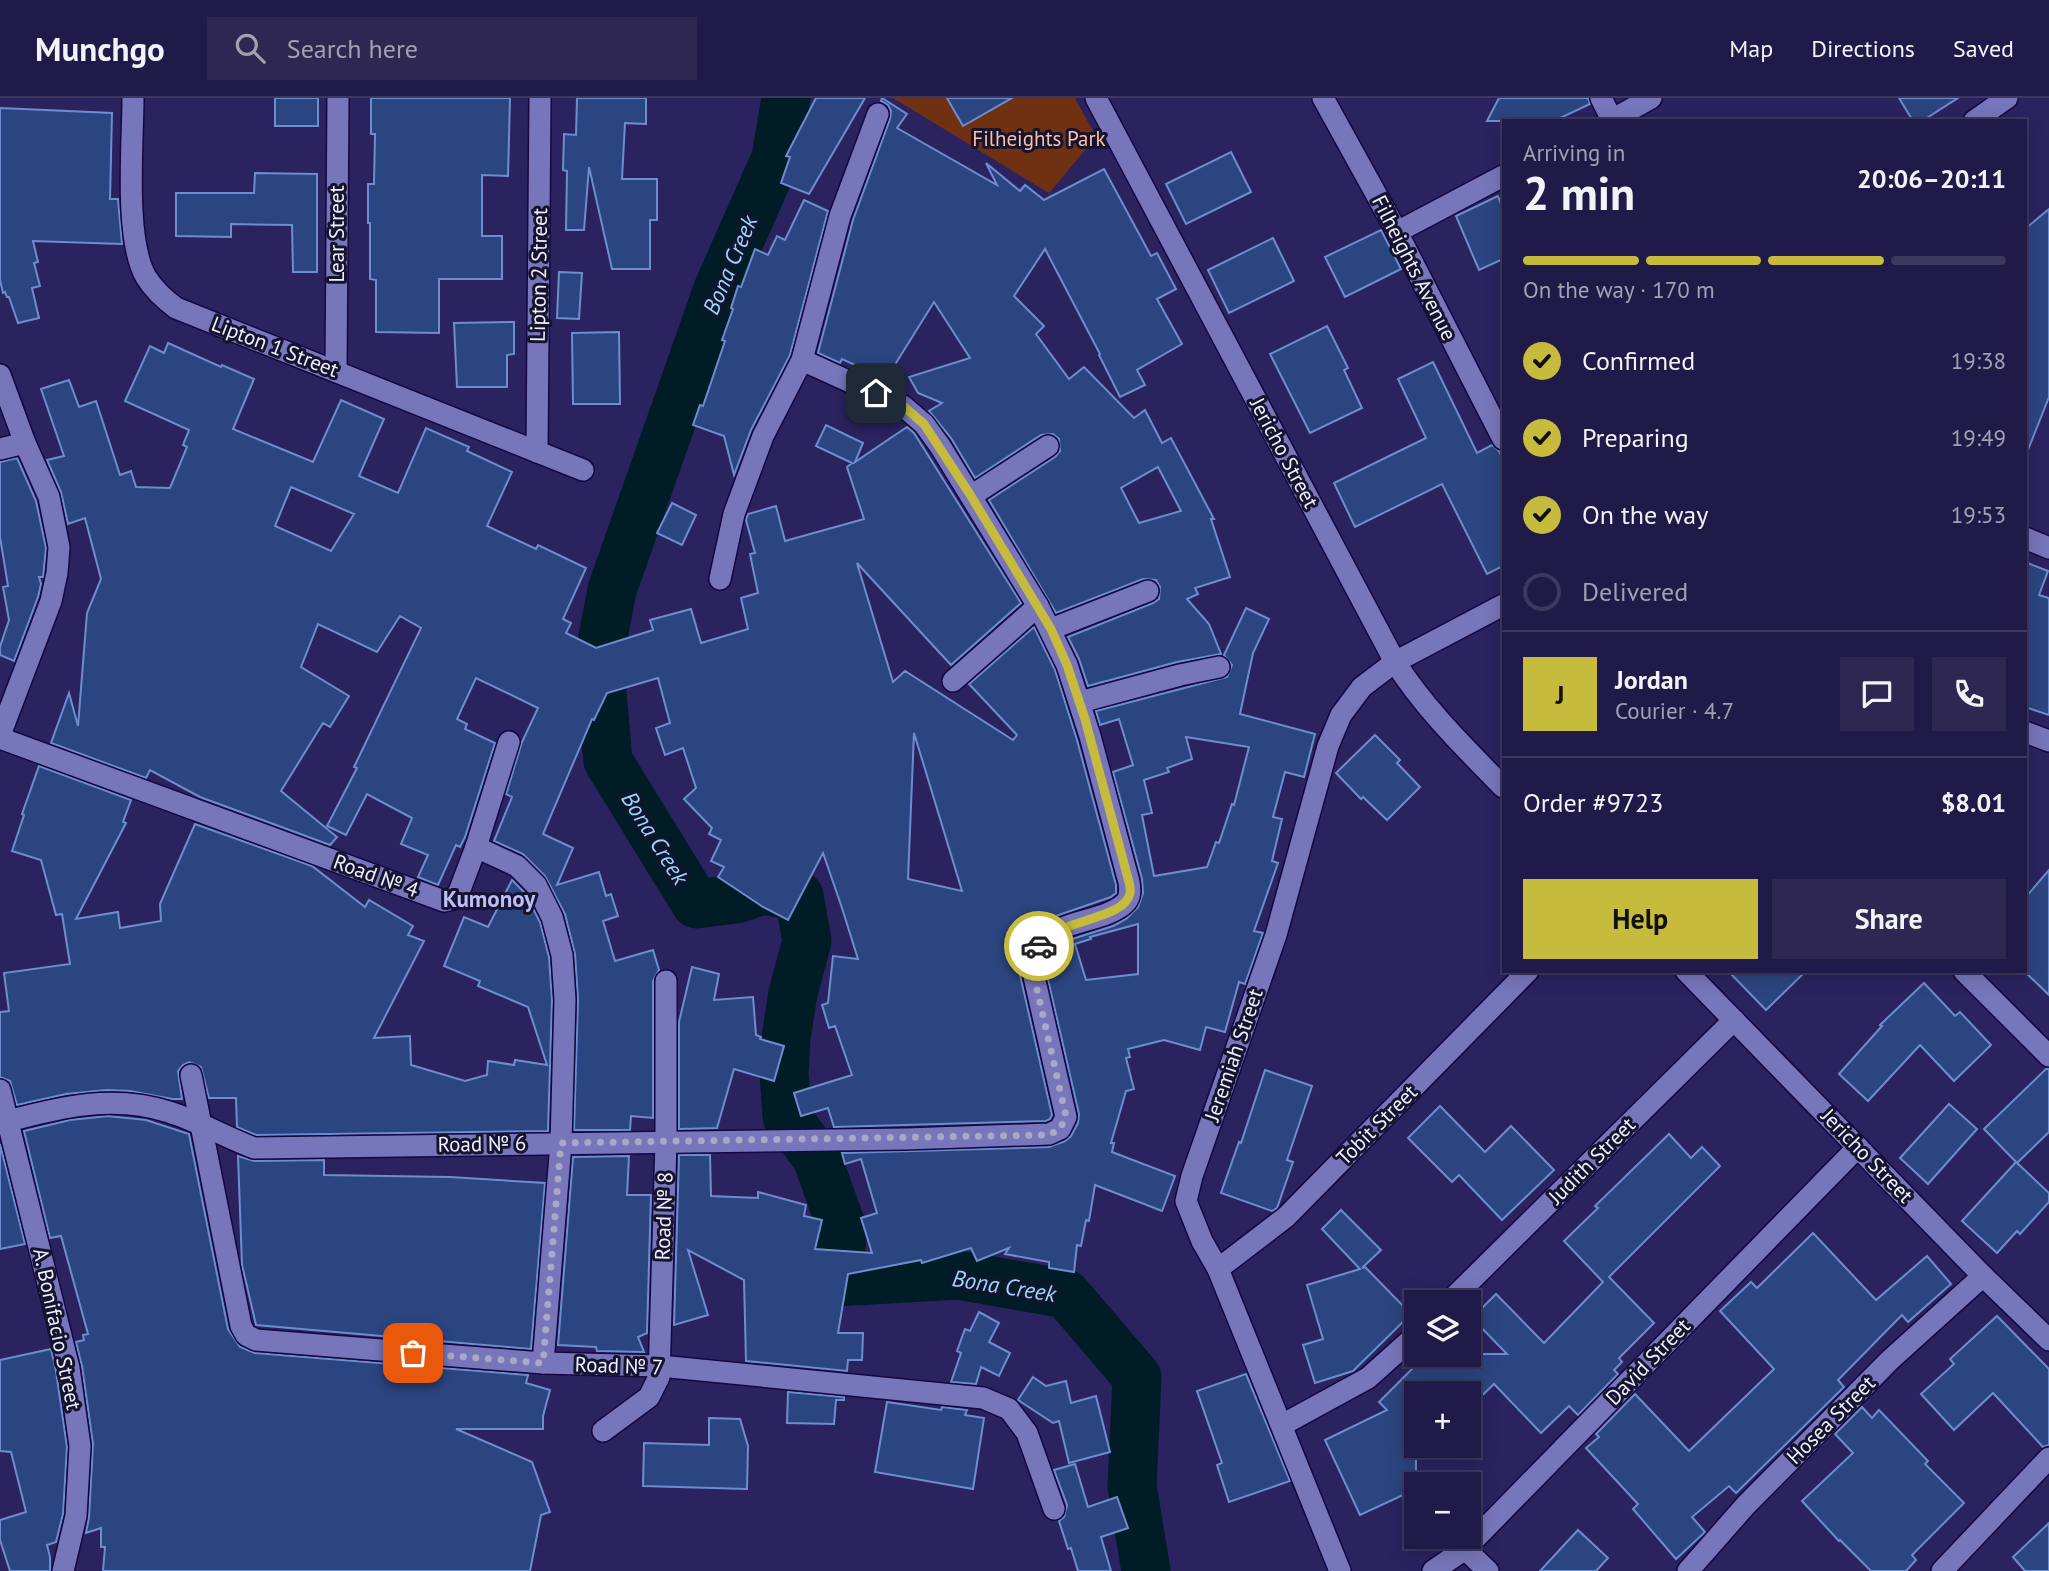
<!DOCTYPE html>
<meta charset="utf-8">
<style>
:root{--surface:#201a48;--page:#2d2752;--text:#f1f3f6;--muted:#a2a1b4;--line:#3d3860;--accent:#c6bb3c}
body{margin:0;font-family:"PT Sans",sans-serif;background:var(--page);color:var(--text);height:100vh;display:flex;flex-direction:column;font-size:26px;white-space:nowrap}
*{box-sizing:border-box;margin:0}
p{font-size:23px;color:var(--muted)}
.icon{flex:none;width:38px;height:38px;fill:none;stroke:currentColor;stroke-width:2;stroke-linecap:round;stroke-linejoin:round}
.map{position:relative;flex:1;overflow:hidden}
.drawer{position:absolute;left:1502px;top:21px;width:525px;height:854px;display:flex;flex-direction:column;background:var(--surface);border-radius:0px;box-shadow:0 4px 18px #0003,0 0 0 2px var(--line)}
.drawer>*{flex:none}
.buttons{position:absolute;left:1404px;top:1192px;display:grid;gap:14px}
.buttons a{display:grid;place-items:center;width:77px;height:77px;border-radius:0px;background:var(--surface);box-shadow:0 4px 18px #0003,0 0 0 2px var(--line);font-size:35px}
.pin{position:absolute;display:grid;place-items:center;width:60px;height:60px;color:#fff;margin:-30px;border-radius:14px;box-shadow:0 4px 10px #0006}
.courier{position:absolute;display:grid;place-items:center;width:70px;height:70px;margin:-35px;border:5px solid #c6bb3c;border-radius:50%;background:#fff;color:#222;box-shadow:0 2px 9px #0007}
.headline em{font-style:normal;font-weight:700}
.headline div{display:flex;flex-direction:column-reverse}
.headline{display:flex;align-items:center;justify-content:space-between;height:119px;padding:0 21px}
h1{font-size:46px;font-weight:700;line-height:52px}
.bar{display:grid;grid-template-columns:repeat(4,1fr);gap:10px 7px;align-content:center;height:84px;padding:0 21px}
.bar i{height:9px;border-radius:5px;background:var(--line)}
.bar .current{background:var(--accent)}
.bar p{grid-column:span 4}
.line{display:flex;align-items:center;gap:18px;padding:0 21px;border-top:2px solid var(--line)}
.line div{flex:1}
.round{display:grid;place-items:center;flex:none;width:74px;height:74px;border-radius:0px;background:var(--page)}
ol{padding:0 21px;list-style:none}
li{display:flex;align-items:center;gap:21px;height:77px}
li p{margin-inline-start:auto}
li .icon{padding:7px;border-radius:50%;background:var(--accent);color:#111;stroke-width:4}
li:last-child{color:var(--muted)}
li i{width:38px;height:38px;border:4px solid var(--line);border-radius:50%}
.cta{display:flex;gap:14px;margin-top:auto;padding:14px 21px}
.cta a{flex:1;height:80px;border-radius:0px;background:var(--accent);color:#111;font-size:28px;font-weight:700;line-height:80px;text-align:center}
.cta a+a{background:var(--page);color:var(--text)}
header{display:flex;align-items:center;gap:42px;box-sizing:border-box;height:98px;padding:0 35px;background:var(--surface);border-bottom:2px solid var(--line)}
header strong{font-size:33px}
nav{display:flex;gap:38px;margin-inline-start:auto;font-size:24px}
.search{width:490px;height:63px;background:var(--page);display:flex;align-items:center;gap:18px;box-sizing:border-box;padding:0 24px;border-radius:0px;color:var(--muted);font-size:26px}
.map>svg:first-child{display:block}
.green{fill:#703112}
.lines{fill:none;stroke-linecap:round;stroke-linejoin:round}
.river{stroke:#001c27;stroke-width:49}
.building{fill:#2b4580;stroke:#6e8dce;stroke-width:2;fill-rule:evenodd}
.minor-casing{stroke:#160643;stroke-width:24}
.minor{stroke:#7876bb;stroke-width:21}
.done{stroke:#aaa7c7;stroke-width:7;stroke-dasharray:0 12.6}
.route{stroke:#c6bb3c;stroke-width:9}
.labels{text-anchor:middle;stroke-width:6;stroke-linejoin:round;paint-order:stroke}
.park-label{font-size:21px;fill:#fdbfa4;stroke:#15132e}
.street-label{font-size:21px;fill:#eeeefe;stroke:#15132e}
.water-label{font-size:23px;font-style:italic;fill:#94dbf7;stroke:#15132e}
.neighbourhood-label{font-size:23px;font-weight:bold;fill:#bdbdf9;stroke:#15132e}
</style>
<header>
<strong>Munchgo</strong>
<div class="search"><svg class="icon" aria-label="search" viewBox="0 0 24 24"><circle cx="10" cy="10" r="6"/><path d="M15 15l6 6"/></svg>Search here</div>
<nav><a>Map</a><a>Directions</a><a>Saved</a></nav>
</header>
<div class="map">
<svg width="2049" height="1473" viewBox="0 0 2049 1473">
<rect width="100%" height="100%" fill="#2b2360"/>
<polygon class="green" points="893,0 1075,0 1096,39 1049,95"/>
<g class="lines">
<polyline class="river" points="786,0 776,60 718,191 612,492 599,560 608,663 696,806 736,801 763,792 799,798 807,843 793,895 786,940 784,975 787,1019 817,1060 843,1133 836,1184 958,1177 1066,1196 1137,1279 1132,1388 1146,1473"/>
</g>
<g class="building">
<rect x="275" y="0" width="43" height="28"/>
<polygon points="371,0 510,0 508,78 482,77 482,138 502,138 502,181 439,181 439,235 376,234 376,182 370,181 370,125 368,125 368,86 374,86 375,36 371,36"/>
<polygon points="577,0 646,0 646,26 625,25 622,81 657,81 657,122 650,122 650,171 612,171 589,69 584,132 566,132 567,73 563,72 564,36 576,37"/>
<polygon points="816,0 865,0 809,96 781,85 790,59 786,58"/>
<path d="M882 0 907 16 897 30 997 87 986 65 1020 93 1025 87 1044 102 1104 71 1151 158 1157 155 1176 191 1157 201 1182 246 1137 272 1145 287 1120 299 1099 257 1100 256 1045 151 1014 198 1044 228 1036 236 1069 281 1084 269 1134 320 1145 312 1162 345 1171 340 1214 421H1211L1230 479 1195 490 1198 496 1187 501 1209 526 1221 556 1177 564 1088 588 1079 561 1068 539 1153 505 1159 501 1160 489 1156 482 1143 481 1056 515 989 402 1055 359 1060 353 1059 341 1053 336 1041 337 975 380 951 340 929 313 942 305 918 295 909 279 970 260 934 204 886 281 842 261 840 265 818 255 853 122 890 21 891 13 888 7 881 3ZM1158 369 1181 413 1139 425 1121 390Z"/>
<polygon points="947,0 1012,0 963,28"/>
<polygon points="1499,0 1588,0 1590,6 1554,23 1487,23"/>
<polygon points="1899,0 1958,0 1922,23 1913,23"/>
<polygon points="0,10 112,15 110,101 118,101 122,146 33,143 38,164 34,165 40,188 32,190 39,220 18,225 9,199 7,199 5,194 3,195 0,182"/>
<polygon points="1231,54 1251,94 1186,126 1166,86"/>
<polygon points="255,75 317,76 317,174 293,174 292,127 231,126 231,139 176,138 176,95 254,95"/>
<polygon points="1498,98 1503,112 1503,161 1479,172 1456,118"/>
<polygon points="804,102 828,113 790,257 751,332 734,377 724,338 693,327 700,307 703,308 725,243 722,242 733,211 731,210 738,188 741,189 755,151 768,157 777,138 785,142"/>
<polygon points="2049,111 2049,299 2026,357 2025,131"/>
<polygon points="1381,132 1401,171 1345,199 1325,159"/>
<polygon points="1273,140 1294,183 1229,215 1208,172"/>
<polygon points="559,174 582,175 579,221 557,220"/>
<polygon points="514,224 514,256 507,257 507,289 457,289 454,225"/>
<polygon points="1327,228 1348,270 1344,272 1362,310 1310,335 1270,256"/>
<polygon points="619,234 620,306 573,306 572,235"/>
<path d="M168 245 221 269 222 267 254 281 233 331 313 364 341 302 384 321 359 378 398 395 426 330 469 349 467 353 512 374 487 428 536 451 538 447 586 470 563 521 571 525 566 535 596 550 653 532 650 522 691 511 701 545 748 531 741 500 758 495 750 456 755 455 746 422 748 416 776 408 785 443 864 421 847 369 852 365 816 348 826 327 863 345 855 364 907 329 914 335 1021 505 951 567 857 465 893 584 905 573 1013 642 1017 637 969 586 1034 529 1055 572 1077 642 1116 787V795L1111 799 1056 818 1042 826 1029 838 1023 850 1020 877 1052 1017 1050 1021 1046 1023 834 1029 828 1010 801 1018 794 995 852 977 835 928 829 930 822 907 828 905 833 858 858 861 841 807 823 755 788 822 763 809 718 779 724 769 711 763 721 742 709 736 712 730 684 701 696 690 683 650 665 657 656 630 670 625 658 580 607 595 594 622 592 621 543 736 573 750 557 787 599 774 606 798 611 796 618 818 603 823 615 863 653 852 659 872 653 883V1020L631 1018 630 1032H574L578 901 575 856 565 816 545 778 523 756 494 743 512 699 506 696 522 644 538 610 476 580 457 621 467 626 465 631 495 645 465 739 460 749 456 747 438 787 418 779 428 757 401 746 412 720 367 696 346 737 327 728 357 670 354 669 421 530 400 518 377 554 318 526 301 569 349 598 330 629 323 625 281 693 337 739 330 747 200 699 150 672 146 680 51 645 69 595 78 628 87 515 101 481 85 420 68 426 61 394 47 362 64 358 41 291 69 282 79 309 96 303 120 377 131 373 136 389 170 390 187 349 183 347 189 332 125 303 150 248 164 255ZM291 389 354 416 331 453 275 428ZM914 635 962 793 908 781Z"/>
<polygon points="1433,264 1477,355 1492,347 1499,353 1503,361 1503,468 1487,476 1442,386 1355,429 1334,385 1426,340 1398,281"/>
<polygon points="17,360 36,403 46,450 43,479 39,479 41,486 38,499 14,563 0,557 0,549 9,522 3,489 8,488 0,439 0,364"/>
<polygon points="672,405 696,417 682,447 657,435"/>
<polygon points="2025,464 2048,473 2039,497 2049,500 2049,617 2025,609"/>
<path d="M1246 510 1269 521 1253 555 1240 616 1315 636 1304 679 1285 674 1273 719 1282 721 1272 763 1278 765 1254 833 1263 835 1245 886 1239 884 1225 934 1206 929 1200 952 1164 942 1128 951 1130 959 1126 960 1134 991 1126 993 1111 1045H1114L1112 1054 1175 1078 1162 1113 1095 1087 1089 1123 1086 1122 1081 1148 1077 1147 1074 1174 1049 1170V1164L1005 1156 1009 1150 977 1163 971 1150 922 1165 921 1162 848 1176 838 1235H863L862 1262H848L847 1273 746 1263 744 1182 688 1152 708 1217 674 1227 679 1057H710L711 1098 758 1100V1094L806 1107 804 1118 822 1122 815 1151 872 1155 861 1120 877 1115 861 1061 845 1066 842 1055 1049 1049 1065 1043 1071 1038 1078 1025 1079 1016 1046 873 1048 857 1057 847 1066 843 1113 828 1126 821 1138 809 1143 795 1142 781 1113 674 1133 667 1119 621 1100 627 1096 613 1227 579 1232 567 1224 557ZM1186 639 1249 649 1234 707 1232 706 1219 745 1216 744 1207 769 1154 778 1142 717 1152 715 1144 682 1169 674 1167 670 1192 661ZM1138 826V876L1086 882 1075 846 1091 841 1090 839Z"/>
<polygon points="1375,637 1400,662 1397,665 1420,689 1387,722 1363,699 1361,701 1336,675"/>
<polygon points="39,668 131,702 123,724 126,725 76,821 118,814 120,830 161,823 160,806 195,726 312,768 365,809 369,802 413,828 408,837 424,843 374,940 410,938 411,967 465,983 487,977 488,963 514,967 515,962 547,967 528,909 478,888 480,883 444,868 464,819 488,829 512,782 525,795 540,824 549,859 552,902 548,1033 256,1037 237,1029 236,1000 209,1000 201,969 189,964 183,967 178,973 182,1001 172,1001 130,993 107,992 66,996 17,1007 10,983 0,979 0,914 9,913 4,875 70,866 62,816 56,817 41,762 12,753 24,717 22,716"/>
<polygon points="2049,772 2049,897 2025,874 2025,800"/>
<polygon points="692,869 719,876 714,902 753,899 756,937 761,939 760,941 784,948 774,983 734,971 717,1030 679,1031 679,924"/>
<polygon points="1728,873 1806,873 1766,912"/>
<polygon points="1924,885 1955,918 1960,914 1991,947 1954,983 1920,947 1868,1003 1839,976 1882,928 1880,927"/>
<polygon points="2046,971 2049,971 2049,1034 2017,1065 1984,1031"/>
<polygon points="1265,972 1312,988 1287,1062 1293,1064 1277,1110 1272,1113 1221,1095 1239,1044 1241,1045"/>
<polygon points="1949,1006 1977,1031 1928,1086 1900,1060"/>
<polygon points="1440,1008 1485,1054 1511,1028 1554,1072 1502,1122 1459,1077 1452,1084 1408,1040"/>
<polygon points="108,1018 146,1022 189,1036 228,1231 240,1249 255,1255 528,1277 526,1285 550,1292 543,1318 543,1331 456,1331 532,1364 550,1414 541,1417 530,1473 103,1473 105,1449 101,1449 101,1430 86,1435 89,1419 93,1346 82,1268 76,1244 84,1242 83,1237 88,1236 61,1138 50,1140 24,1033 70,1022"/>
<polygon points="1669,1036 1691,1060 1702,1049 1720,1068 1609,1179 1654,1225 1619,1260 1622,1264 1614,1272 1618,1276 1578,1317 1569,1308 1541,1335 1494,1286 1468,1311 1468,1295 1416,1295 1416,1391 1360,1417 1325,1342 1387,1312 1379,1304 1427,1256 1507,1256 1472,1220 1496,1196 1544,1245 1603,1184 1564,1143 1598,1110 1595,1108"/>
<polygon points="0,1046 25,1146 0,1151"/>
<polygon points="238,1058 254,1063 324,1062 324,1077 450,1079 545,1085 531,1251 256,1227 242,1167"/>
<polygon points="629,1058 627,1097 651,1097 647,1235 638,1239 644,1254 597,1253 596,1249 558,1247 573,1059"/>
<polygon points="2016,1064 2049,1095 2049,1104 2020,1136 2017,1133 1997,1155 1962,1123"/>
<polygon points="1341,1112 1381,1152 1362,1170 1365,1169 1411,1216 1353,1273 1315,1285 1303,1247 1323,1241 1307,1187 1360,1171 1322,1131"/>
<polygon points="1813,1135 1876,1202 1927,1158 1951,1186 1908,1224 1902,1217 1838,1282 1844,1289 1736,1395 1729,1388 1692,1419 1705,1434 1676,1461 1633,1411 1638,1406 1586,1350 1599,1339 1596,1336 1635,1296 1689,1353 1774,1271 1720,1213 1751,1184 1757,1190"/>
<polygon points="979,1214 999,1225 989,1244 1010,1255 999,1278 981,1269 976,1286 951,1284 961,1255 957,1253 965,1231 970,1233"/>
<polygon points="1997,1218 2049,1271 2049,1347 2043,1349 1993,1295 1954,1332 1921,1296 1954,1266 1950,1261"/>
<polygon points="51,1251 56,1273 67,1349 63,1416 56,1444 47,1447 50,1459 50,1473 10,1473 0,1442 0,1422 26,1414 11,1354 0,1353 0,1262"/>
<polygon points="1246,1276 1290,1383 1229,1404 1217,1367 1222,1365 1197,1293"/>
<polygon points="1033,1279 1046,1288 1066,1283 1071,1305 1096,1298 1110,1354 1069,1365 1059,1323 1053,1325 1018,1302"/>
<polygon points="788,1294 844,1299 844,1302 836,1302 834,1326 787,1325"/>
<polygon points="887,1304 941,1312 942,1309 967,1312 965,1317 984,1320 973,1391 875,1374"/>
<polygon points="1862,1309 1872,1320 1879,1312 1928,1363 1925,1366 1964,1405 1912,1457 1916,1462 1906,1473 1871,1473 1840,1442 1839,1443 1802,1403 1853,1355 1835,1336"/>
<polygon points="709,1320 740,1321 748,1348 747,1391 643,1388 644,1345 709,1347"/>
<polygon points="1075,1366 1088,1409 1117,1399 1128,1430 1101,1439 1111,1473 1078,1473 1071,1450 1068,1451 1059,1423 1064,1419 1067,1407 1054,1372"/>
<polygon points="2049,1425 2049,1473 2025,1473 2013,1459"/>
<polygon points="1578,1432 1608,1460 1596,1473 1540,1473"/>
</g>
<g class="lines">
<g class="minor-casing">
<g id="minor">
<path d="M133 0C133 45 124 141 146 179 154 192 164 201 176 210L583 372"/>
<path d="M1096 0 1395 564C1425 611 1464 649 1503 689"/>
<polyline points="1323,0 1397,134 1503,341"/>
<polyline points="1601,0 1612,22"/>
<polyline points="1610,23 1651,0"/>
<polyline points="1974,23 2007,0"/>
<polyline points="1397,134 1503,78"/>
<polyline points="336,272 338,0"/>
<polyline points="0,277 25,345 49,399 59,449 57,475 51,503 0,637"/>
<polyline points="0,351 25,345"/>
<polyline points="537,354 540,0"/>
<polyline points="971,398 1048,348"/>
<polyline points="2025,440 2049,450"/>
<polyline points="720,481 734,416 763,338 802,262 840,118 878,16"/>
<polyline points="1051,531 1148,493"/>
<polyline points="953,583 1038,508"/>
<polyline points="1080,604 1180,577 1219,569"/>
<polyline points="2025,634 2049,643"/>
<polyline points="0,640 444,803 453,801 459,794 476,749 509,644"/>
<polyline points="476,749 517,768 536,787 552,819 562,857 565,902 561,1045 543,1265"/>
<polyline points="1686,873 1983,1178 2049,1242"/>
<polyline points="1964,873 2049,958"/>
<polyline points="191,977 241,1228 246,1237 256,1242 543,1265 660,1268 983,1300 1009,1311 1027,1335 1054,1411"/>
<polyline points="0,992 69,1270 80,1348 76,1418 63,1473"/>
<path d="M8 1023C61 1009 114 996 169 1014 198 1023 225 1039 254 1050L906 1041 1049 1036 1060 1031 1066 1019 1033 874C1034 863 1034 851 1042 843 1060 822 1109 823 1126 804 1131 798 1130 791 1129 784L1090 638 1067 567 1038 508 940 348 924 326 903 308 802 262"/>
<polyline points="1218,1171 1286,1119 1528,873"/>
<polyline points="1449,1204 1734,922"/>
<polyline points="1282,1327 1368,1280 1416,1237"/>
<polyline points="603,1333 649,1299 659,1279 666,1044 666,883"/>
<polyline points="1465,1451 1488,1473"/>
<polyline points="1340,1473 1218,1171 1202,1143 1186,1103 1192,1078 1276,837 1328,648 1341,617 1362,589 1395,564 1503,507"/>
<polyline points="1433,1473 1465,1451 1858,1049"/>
<polyline points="1688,1473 1746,1407 1890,1262 1983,1178"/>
<polyline points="1942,1473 2049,1360"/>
</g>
</g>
<use href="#minor" class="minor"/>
</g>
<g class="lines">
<polyline class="done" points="413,1255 543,1265 561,1045 1049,1037 1060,1031 1066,1018 1033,874 1034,856 1039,848"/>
<path class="route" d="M876 295 903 308 924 326 971 398 1051 531 1067 567 1085 621 1129 784C1130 788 1131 792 1130 795 1125 823 1054 821 1039 848"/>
</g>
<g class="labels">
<g class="park-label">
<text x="1039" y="48">Filheights Park</text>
</g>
<g class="street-label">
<text transform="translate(337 136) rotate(-90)" y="7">Lear Street</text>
<text transform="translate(1414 170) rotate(63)" y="7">Filheights Avenue</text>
<text transform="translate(539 177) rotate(-89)" y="7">Lipton 2 Street</text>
<text transform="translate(275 249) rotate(21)" y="7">Lipton 1 Street</text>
<text transform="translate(1284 355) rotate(62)" y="7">Jericho Street</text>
<text transform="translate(376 778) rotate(20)" y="7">Road № 4</text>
<text transform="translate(1234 957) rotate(-71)" y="7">Jeremiah Street</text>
<text transform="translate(1377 1027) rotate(-45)" y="7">Tobit Street</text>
<text transform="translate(482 1046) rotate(-1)" y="7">Road № 6</text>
<text transform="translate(1867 1058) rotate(46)" y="7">Jericho Street</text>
<text transform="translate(1592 1063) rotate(-45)" y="7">Judith Street</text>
<text transform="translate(664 1118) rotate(-88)" y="7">Road № 8</text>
<text transform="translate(57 1231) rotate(78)" y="7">A. Bonifacio Street</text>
<text transform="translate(1648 1264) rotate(-46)" y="7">David Street</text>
<text transform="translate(619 1268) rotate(2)" y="7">Road № 7</text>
<text transform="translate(1831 1322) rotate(-45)" y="7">Hosea Street</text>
</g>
<g class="water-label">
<text transform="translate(730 167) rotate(-67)" y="8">Bona Creek</text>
<text transform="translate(655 740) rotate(58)" y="8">Bona Creek</text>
<text transform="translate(1004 1188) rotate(9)" y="8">Bona Creek</text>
</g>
<g class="neighbourhood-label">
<text x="489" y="809">Kumonoy</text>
</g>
</g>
</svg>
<div class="buttons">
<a><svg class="icon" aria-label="layers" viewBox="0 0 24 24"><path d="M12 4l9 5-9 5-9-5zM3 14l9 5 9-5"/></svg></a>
<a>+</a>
<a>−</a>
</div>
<div class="pin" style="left:413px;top:1255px;background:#ea580c"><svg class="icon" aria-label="bag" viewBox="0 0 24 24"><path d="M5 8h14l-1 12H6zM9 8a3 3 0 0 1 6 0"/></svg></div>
<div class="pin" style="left:876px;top:295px;background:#1f2937"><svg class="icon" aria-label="home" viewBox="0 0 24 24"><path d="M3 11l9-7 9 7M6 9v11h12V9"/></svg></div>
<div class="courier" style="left:1039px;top:848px"><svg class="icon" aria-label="car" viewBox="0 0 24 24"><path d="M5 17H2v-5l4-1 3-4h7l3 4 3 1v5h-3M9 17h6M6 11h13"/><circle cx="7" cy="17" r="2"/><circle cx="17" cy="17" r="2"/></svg></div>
<section class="drawer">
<div class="headline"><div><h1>2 min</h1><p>Arriving in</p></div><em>20:06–20:11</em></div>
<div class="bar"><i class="current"></i><i class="current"></i><i class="current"></i><i></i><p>On the way · 170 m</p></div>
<ol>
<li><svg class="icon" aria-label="check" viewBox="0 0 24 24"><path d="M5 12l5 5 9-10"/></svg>Confirmed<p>19:38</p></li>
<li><svg class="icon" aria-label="check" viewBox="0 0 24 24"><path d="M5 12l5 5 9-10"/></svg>Preparing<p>19:49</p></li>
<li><svg class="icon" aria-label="check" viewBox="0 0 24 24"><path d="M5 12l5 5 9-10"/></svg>On the way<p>19:53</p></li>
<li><i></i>Delivered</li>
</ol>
<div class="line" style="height:126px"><b class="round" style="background:var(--accent);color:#111">J</b><div><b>Jordan</b><p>Courier · 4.7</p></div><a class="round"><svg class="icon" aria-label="chat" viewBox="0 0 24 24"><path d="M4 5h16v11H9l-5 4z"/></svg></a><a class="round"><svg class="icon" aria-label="phone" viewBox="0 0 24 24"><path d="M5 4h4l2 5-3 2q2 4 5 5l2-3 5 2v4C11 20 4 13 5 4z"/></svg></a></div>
<div class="line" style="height:91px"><div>Order #9723</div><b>$8.01</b></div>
<div class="cta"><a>Help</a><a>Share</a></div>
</section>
</div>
